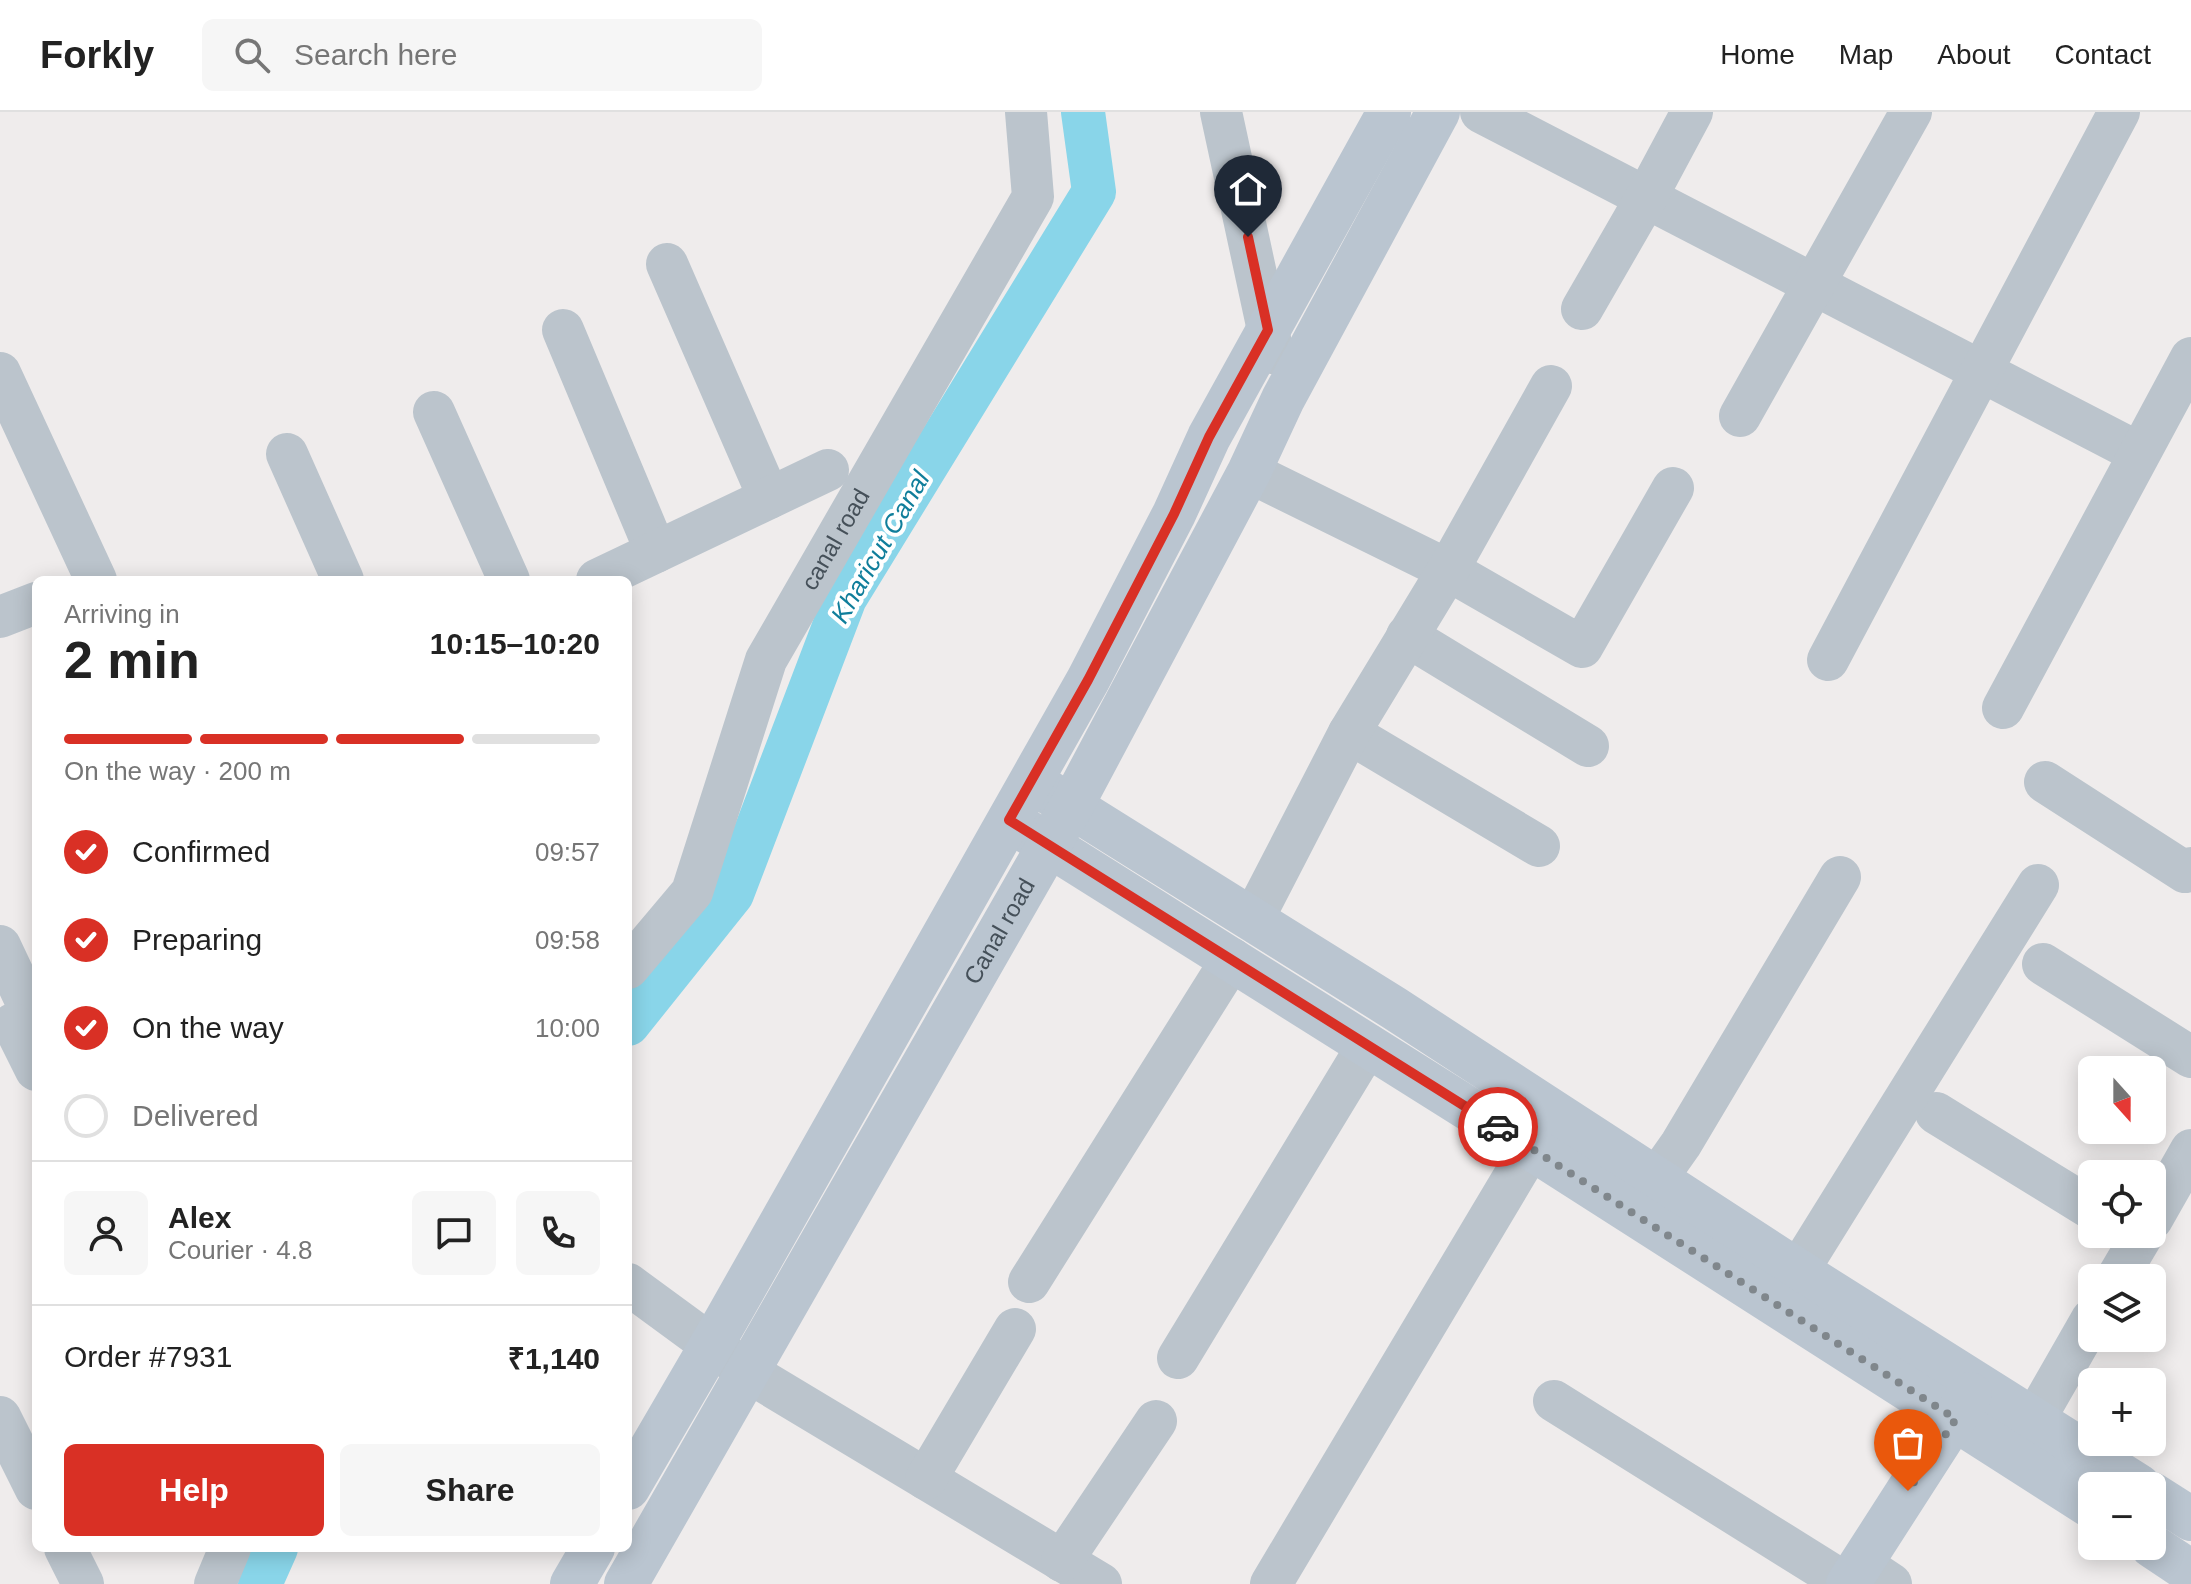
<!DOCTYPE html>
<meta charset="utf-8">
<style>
:root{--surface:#fff;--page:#f6f6f6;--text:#222;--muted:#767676;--line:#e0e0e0;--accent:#d93025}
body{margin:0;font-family:Arial,sans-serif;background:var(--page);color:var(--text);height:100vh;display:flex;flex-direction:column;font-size:30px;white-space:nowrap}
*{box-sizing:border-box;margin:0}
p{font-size:26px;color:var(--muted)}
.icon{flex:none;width:44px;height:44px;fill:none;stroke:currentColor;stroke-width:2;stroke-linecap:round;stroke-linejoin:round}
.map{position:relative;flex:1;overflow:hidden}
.details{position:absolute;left:32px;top:464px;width:600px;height:976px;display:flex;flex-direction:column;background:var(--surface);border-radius:12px;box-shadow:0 4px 20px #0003}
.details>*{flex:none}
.needle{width:52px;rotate:159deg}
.buttons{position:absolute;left:2078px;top:944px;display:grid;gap:16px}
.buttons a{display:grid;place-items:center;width:88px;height:88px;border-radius:12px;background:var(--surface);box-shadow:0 4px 20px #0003;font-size:40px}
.pin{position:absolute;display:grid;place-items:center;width:68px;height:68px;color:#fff;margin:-82px -34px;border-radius:50% 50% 50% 0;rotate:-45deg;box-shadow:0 0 8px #0007}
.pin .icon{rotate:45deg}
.courier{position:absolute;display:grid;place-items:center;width:80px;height:80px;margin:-40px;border:6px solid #d93025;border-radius:50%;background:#fff;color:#222;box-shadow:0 2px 10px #0007}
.headline em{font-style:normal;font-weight:700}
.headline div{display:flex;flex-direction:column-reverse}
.headline{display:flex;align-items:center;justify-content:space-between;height:136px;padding:0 32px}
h1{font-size:52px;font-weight:700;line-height:60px}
.bar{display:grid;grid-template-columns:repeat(4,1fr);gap:12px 8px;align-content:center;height:96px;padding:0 32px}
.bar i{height:10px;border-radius:6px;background:var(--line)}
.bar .selected{background:var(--accent)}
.bar p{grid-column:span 4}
.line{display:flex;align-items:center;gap:20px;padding:0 32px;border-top:2px solid var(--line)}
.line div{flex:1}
.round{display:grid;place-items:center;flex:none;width:84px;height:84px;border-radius:12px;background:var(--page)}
ol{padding:0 32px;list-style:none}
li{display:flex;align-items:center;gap:24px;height:88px}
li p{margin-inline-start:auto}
li .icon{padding:8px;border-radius:50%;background:var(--accent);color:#fff;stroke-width:4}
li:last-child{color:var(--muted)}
li i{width:44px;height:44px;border:4px solid var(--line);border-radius:50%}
.primary-button{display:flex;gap:16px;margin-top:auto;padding:16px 32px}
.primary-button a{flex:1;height:92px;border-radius:12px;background:var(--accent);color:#fff;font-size:32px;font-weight:700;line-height:92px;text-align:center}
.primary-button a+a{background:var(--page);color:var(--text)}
header{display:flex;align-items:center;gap:48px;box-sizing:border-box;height:112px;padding:0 40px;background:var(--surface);border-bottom:2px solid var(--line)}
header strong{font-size:38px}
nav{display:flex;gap:44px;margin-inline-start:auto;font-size:28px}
.search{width:560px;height:72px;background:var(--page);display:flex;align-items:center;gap:20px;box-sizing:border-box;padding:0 28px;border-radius:12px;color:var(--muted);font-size:30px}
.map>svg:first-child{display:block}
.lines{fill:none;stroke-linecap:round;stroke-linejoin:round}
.canal{stroke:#89d5e9;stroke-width:44}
.street{stroke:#bbc4cc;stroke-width:42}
.secondary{stroke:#bac5d0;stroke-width:44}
.done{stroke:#80878c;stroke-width:8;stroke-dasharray:0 14.4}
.route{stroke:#d93025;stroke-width:10}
.labels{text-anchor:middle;stroke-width:8;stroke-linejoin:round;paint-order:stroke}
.street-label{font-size:24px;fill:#455059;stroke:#fff}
.water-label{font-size:26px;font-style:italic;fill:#107e9b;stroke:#fff}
</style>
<header>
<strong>Forkly</strong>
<div class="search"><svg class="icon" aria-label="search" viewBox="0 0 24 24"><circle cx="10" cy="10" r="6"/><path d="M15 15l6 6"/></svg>Search here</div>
<nav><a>Home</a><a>Map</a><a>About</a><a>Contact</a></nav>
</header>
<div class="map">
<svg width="2191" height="1472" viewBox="0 0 2191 1472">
<rect width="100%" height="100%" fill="#efecec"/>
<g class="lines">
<g class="canal">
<polyline points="628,912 732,782 845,486 1094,80 1083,0"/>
<polyline points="260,1472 276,1436"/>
</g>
<g class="street">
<polyline points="1221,0 1273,241"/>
<polyline points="1481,0 2139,341"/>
<polyline points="667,152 769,386"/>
<polyline points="1582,197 1646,86 1692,0"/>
<polyline points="563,218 656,440"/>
<polyline points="0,261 96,468"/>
<polyline points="434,300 509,468"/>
<polyline points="1740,304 1911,0"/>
<polyline points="287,342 343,468"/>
<polyline points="1249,360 1448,458 1582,535 1673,376"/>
<polyline points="597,468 828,358"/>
<polyline points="0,505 36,491"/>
<polyline points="1407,524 1588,634"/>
<polyline points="1828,548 2119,0"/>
<polyline points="2003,596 2191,246"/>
<polyline points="1349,621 1539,734"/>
<polyline points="2045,670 2185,760 2191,756"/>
<polyline points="1253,807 1349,621 1448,458 1551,274"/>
<polyline points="0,834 32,902"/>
<polyline points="2043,852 2191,945"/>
<path id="s1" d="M628 856 692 780 766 548 1033 85 1026 0"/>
<polyline points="13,912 36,958"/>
<polyline points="1936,1001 2092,1097"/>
<polyline points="1657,1066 1681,1032 1840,765"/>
<polyline points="2152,1107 2191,1038"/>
<polyline points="1798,1159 2038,773"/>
<polyline points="2117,1166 2143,1122"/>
<polyline points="1029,1170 1232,847"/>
<polyline points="628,1172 748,1260 1101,1472"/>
<polyline points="1178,1246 1368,933"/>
<polyline points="1554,1289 1847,1472"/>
<polyline points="0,1305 36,1377"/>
<polyline points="2017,1338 2092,1207"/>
<polyline points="926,1367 1015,1217"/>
<polyline points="65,1436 83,1472"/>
<polyline points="1062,1449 1156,1309"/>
<polyline points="1861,1452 1891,1472"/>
<polyline points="215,1472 230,1436"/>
<polyline points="1271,1472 1531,1036"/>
</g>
<g class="secondary">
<polyline points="1048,680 1394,896 1798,1159 2139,1374"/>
<polyline points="1023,717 1531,1036 2092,1395"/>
<polyline points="628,1376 726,1208 1088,568 1174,402 1209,325 1389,0"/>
<polyline points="2152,1382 2191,1407"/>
<polyline points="2152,1434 2191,1460"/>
<polyline points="572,1472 593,1436"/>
<path id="s2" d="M626 1472 1072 693 1249 360 1283 287 1438 0"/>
<polyline points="1848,1472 1970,1282"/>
</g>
</g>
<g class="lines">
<polyline class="done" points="1498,1015 1956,1307 1908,1379"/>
<polyline class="route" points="1248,125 1268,218 1209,325 1174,402 1088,568 1009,708 1498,1015"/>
</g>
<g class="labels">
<g class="street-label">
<text dy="8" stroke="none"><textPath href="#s1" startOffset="482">canal road</textPath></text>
<text dy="8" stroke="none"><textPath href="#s2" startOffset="752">Canal road</textPath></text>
</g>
<g class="water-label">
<text transform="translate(880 435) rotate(-60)" y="9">Kharicut Canal</text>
</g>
</g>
</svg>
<div class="buttons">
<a><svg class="needle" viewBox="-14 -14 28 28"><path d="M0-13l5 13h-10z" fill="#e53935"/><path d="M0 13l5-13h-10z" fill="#767676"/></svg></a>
<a><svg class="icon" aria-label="locate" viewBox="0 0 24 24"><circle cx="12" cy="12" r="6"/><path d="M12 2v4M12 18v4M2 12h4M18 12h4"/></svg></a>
<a><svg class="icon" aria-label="layers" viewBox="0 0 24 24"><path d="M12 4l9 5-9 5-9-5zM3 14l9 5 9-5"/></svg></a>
<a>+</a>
<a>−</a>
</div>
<div class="pin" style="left:1908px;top:1379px;background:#ea580c"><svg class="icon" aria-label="bag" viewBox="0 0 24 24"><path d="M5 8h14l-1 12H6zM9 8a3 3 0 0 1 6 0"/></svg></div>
<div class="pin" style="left:1248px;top:125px;background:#1f2937"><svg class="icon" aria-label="home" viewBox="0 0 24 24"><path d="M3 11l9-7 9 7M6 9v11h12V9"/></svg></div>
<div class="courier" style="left:1498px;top:1015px"><svg class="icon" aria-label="car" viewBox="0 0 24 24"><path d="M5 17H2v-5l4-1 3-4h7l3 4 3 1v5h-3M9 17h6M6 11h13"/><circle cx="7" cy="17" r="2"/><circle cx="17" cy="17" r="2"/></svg></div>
<section class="details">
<div class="headline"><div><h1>2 min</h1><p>Arriving in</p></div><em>10:15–10:20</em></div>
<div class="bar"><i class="selected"></i><i class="selected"></i><i class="selected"></i><i></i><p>On the way · 200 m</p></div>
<ol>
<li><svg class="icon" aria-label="check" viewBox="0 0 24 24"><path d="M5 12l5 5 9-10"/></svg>Confirmed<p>09:57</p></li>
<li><svg class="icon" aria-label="check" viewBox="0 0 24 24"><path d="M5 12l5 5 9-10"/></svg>Preparing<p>09:58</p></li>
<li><svg class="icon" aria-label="check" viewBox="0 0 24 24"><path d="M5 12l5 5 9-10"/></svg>On the way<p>10:00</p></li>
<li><i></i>Delivered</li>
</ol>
<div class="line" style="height:144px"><a class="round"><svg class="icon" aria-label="person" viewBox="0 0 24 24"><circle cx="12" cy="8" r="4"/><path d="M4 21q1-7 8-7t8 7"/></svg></a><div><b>Alex</b><p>Courier · 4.8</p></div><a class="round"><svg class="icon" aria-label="chat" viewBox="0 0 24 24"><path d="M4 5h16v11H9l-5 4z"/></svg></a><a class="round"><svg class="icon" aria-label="phone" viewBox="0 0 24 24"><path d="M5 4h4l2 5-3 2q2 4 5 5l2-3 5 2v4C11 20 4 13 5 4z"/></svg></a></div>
<div class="line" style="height:104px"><div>Order #7931</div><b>₹1,140</b></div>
<div class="primary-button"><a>Help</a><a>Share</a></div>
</section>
</div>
